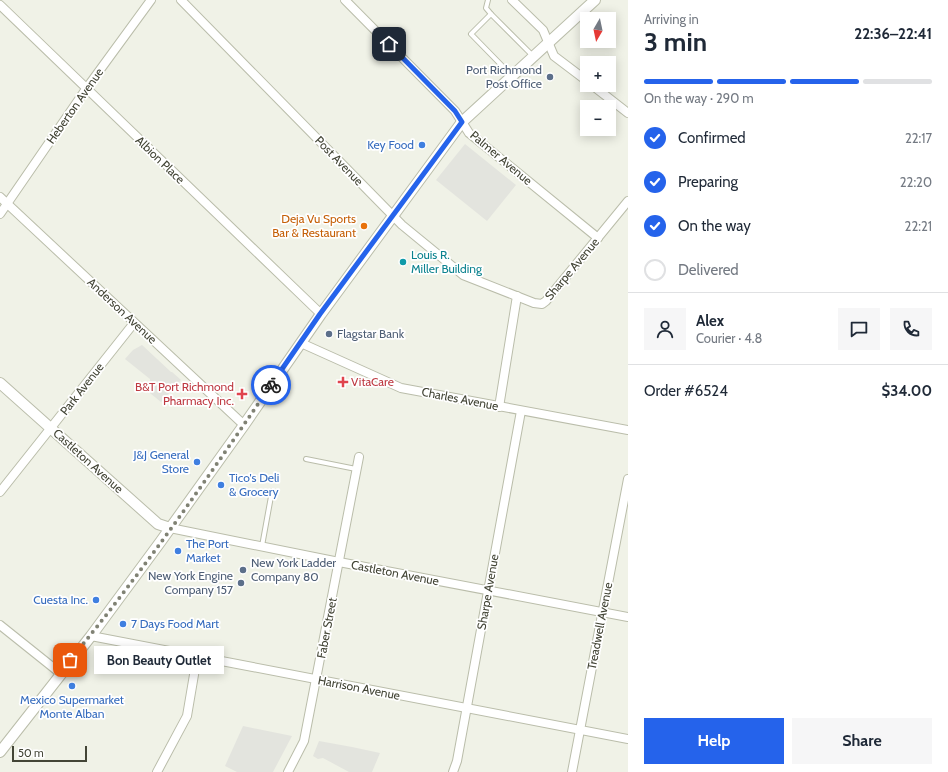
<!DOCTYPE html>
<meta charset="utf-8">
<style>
:root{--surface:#fff;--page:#f6f6f7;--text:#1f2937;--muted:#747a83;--line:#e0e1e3;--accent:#2563eb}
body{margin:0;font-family:Cabin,sans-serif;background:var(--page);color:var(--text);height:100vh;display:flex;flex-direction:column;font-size:15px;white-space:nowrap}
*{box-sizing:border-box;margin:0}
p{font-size:13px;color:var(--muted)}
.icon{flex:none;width:22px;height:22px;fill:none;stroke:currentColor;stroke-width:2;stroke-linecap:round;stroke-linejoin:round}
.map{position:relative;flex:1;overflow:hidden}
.drawer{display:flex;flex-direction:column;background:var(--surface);width:320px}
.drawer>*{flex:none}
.needle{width:26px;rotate:189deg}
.buttons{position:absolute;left:580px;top:12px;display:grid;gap:8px}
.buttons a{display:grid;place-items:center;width:36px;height:36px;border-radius:0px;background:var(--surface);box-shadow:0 2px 10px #0003;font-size:20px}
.scale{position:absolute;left:12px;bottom:10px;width:75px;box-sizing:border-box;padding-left:4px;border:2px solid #434536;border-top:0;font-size:11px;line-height:14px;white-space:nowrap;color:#434536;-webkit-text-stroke:3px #fff;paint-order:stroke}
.pin{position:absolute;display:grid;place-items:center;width:34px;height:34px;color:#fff;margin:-17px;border-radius:8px;box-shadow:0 2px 6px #0006}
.courier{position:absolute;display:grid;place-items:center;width:40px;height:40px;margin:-20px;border:3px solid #2563eb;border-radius:50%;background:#fff;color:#222;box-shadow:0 1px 5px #0007}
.bubble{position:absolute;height:28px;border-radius:0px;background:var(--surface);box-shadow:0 2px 10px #0003;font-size:13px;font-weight:700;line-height:28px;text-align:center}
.head em{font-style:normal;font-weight:700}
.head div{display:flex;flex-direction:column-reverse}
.head{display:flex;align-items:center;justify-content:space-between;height:68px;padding:0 16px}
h1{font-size:26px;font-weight:700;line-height:30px}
.bar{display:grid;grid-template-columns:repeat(4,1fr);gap:6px 4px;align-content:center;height:48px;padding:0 16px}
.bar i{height:5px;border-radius:3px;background:var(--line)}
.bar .on{background:var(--accent)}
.bar p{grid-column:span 4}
.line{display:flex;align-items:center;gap:10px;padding:0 16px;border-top:1px solid var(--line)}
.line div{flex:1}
.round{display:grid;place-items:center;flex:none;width:42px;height:42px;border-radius:0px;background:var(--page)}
ol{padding:0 16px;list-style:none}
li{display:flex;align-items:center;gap:12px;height:44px}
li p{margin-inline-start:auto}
li .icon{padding:4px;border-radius:50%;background:var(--accent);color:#fff;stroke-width:4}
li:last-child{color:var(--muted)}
li i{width:22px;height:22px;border:2px solid var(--line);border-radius:50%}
.action{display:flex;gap:8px;margin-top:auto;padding:8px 16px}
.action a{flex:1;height:46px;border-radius:0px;background:var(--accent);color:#fff;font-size:16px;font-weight:700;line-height:46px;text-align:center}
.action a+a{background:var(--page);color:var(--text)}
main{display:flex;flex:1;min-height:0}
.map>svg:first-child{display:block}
.parking{fill:#e3e4de}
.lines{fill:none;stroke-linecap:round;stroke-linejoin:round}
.service-casing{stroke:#babdaa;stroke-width:6}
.minor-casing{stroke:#babdaa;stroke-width:10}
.tertiary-casing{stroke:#babdaa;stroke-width:12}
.service{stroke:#fff;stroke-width:4}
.minor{stroke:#fff;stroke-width:8}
.tertiary{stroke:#fff;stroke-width:10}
.done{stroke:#808274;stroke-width:4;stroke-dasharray:0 7.2}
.route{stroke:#2563eb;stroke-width:5}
.service-dot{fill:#5c6f8a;stroke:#fff;stroke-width:1.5}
.shop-dot{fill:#3f7fe0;stroke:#fff;stroke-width:1.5}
.food-dot{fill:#e8710a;stroke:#fff;stroke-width:1.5}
.culture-dot{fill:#0f9aa8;stroke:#fff;stroke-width:1.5}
.health-dot{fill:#e0444e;stroke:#fff;stroke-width:1.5}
.labels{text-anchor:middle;stroke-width:3.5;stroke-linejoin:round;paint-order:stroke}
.service-label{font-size:12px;fill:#4e5e75;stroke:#fff;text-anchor:end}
.street-label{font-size:12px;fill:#434536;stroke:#fff}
.shop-label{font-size:12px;fill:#366cbe;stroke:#fff;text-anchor:end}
.food-label{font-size:12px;fill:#c56008;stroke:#fff;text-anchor:end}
.culture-label{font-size:12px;fill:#0d838f;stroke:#fff;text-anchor:start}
.health-label{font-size:12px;fill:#be3a42;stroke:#fff;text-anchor:start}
</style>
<main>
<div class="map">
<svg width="628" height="772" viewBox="0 0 628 772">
<rect width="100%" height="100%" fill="#f0f2e7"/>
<g class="parking">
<polygon points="465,144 516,185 487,221 436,180"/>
<polygon points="142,345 171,372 172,372 181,380 161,402 145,389 150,383 150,379 125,359 133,350"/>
<polygon points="243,726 292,736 273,772 237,772 225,766"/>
<polygon points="319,741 352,747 380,753 372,772 349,772 323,758 318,759 313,756"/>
</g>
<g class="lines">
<g class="service-casing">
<g id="service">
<polyline points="488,0 486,8 491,14"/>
<polyline points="512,76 471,34 491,14 533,56"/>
<polyline points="306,459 356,469"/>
<polyline points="262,546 272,491"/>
</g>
</g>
<g class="minor-casing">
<g id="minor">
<polyline points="181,0 402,225 463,275 534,303 542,304 546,301 628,201"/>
<polyline points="345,0 455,111 469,133 598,238"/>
<polyline points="512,0 543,30 554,56 587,81"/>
<polyline points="0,5 321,314"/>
<polyline points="592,85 628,113"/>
<polyline points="0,197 244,425"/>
<polyline points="0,214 86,89 151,0"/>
<polyline points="301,343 401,388 628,430"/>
<polyline points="499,407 517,296"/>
<polyline points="0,492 134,323"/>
<polyline points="170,528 339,562 628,617"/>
<polyline points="0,625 60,673"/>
<polyline points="91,636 628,739"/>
<polyline points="157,772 187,716 197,657"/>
<polyline points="288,772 304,741 359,457"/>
<polyline points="453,772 457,761 521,411"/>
<polyline points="572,772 628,479"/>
</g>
</g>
<g class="tertiary-casing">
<g id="tertiary">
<polyline points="0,383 158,524 170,528"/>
<polyline points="0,752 91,636 161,541 244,425 321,314 462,122 595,0"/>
</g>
</g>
<use href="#service" class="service"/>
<use href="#minor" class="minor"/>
<use href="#tertiary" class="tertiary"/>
</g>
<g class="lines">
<path class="done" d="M70 660C142 573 207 479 271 385"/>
<polyline class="route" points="271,385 320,314 462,122 455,111 389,44"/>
</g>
<g class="service-dot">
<circle cx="550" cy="77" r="4"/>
<circle cx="329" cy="334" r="4"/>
<circle cx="243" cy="570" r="4"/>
<circle cx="241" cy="583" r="4"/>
</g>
<g class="shop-dot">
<circle cx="422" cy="145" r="4"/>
<circle cx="197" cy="462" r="4"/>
<circle cx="221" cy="485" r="4"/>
<circle cx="178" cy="551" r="4"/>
<circle cx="96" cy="600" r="4"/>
<circle cx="123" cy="624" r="4"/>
<circle cx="72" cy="686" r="4"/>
</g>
<circle class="food-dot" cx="364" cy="226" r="4"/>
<circle class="culture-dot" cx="403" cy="262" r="4"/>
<g class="health-dot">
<path d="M341 376h4v4h4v4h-4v4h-4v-4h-4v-4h4z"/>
<path d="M240 388h4v4h4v4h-4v4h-4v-4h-4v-4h4z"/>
</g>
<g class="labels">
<g class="service-label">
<text x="542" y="74">Port Richmond<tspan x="542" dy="14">Post Office</tspan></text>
<text x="337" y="338" text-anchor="start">Flagstar Bank</text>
<text x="251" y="567" text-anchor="start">New York Ladder<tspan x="251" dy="14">Company 80</tspan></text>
<text x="233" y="580">New York Engine<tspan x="233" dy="14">Company 157</tspan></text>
</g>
<g class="street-label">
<text transform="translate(75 106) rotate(-55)" y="4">Heberton Avenue</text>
<text transform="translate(501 158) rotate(40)" y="4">Palmer Avenue</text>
<text transform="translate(160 160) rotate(44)" y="4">Albion Place</text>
<text transform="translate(339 161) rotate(46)" y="4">Post Avenue</text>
<text transform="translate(572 269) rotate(-50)" y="4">Sharpe Avenue</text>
<text transform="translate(122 311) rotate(43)" y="4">Anderson Avenue</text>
<text transform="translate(82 389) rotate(-52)" y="4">Park Avenue</text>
<text transform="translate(460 399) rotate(11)" y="4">Charles Avenue</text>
<text transform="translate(88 461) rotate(42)" y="4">Castleton Avenue</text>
<text transform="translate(395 573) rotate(11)" y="4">Castleton Avenue</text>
<text transform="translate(488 592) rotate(-80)" y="4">Sharpe Avenue</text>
<text transform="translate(600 626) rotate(-79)" y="4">Treadwell Avenue</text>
<text transform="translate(327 628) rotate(-79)" y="4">Faber Street</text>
<text transform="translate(359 688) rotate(11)" y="4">Harrison Avenue</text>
</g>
<g class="shop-label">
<text x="414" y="149">Key Food</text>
<text x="189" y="459">J&amp;J General<tspan x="189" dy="14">Store</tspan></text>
<text x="229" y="482" text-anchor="start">Tico's Deli<tspan x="229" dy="14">&amp; Grocery</tspan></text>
<text x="186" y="548" text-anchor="start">The Port<tspan x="186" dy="14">Market</tspan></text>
<text x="88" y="604">Cuesta Inc.</text>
<text x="131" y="628" text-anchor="start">7 Days Food Mart</text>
<text x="72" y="704" text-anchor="middle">Mexico Supermarket<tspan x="72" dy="14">Monte Alban</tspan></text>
</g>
<g class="food-label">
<text x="356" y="223">Deja Vu Sports<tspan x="356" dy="14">Bar &amp; Restaurant</tspan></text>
</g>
<g class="culture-label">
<text x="411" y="259">Louis R.<tspan x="411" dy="14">Miller Building</tspan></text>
</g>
<g class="health-label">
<text x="351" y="386">VitaCare</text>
<text x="234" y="391" text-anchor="end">B&amp;T Port Richmond<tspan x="234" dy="14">Pharmacy Inc.</tspan></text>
</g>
</g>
</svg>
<div class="buttons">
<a><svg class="needle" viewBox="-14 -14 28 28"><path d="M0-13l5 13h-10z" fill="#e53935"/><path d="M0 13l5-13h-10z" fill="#747a83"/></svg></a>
<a>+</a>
<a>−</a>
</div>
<div class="scale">50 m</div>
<div class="pin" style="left:70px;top:660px;background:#ea580c"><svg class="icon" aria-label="bag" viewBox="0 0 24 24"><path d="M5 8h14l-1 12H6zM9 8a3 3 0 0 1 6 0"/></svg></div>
<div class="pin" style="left:389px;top:44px;background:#1f2937"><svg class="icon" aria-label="home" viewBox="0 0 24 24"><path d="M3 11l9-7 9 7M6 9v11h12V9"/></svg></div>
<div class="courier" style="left:271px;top:385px"><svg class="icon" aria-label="bike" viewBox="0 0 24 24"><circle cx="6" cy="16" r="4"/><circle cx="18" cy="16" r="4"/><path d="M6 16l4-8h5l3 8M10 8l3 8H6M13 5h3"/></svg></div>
<div class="bubble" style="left:94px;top:646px;width:130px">Bon Beauty Outlet</div>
</div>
<section class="drawer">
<div class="head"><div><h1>3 min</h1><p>Arriving in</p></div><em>22:36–22:41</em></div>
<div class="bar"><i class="on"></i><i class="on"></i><i class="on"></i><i></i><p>On the way · 290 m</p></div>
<ol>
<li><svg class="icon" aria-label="check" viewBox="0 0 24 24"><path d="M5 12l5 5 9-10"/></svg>Confirmed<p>22:17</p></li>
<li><svg class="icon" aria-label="check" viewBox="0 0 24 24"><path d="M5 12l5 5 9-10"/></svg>Preparing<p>22:20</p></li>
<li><svg class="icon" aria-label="check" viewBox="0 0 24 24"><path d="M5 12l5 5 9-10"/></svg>On the way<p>22:21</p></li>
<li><i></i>Delivered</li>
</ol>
<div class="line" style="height:72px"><a class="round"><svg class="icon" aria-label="person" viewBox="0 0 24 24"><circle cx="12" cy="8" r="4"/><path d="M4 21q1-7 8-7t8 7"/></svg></a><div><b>Alex</b><p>Courier · 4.8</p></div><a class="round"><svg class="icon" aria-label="chat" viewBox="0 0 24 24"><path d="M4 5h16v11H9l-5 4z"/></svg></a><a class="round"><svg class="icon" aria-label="phone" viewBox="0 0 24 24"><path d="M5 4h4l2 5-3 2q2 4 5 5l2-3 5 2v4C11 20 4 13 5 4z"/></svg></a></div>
<div class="line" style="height:52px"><div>Order #6524</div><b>$34.00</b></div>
<div class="action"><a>Help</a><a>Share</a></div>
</section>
</main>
